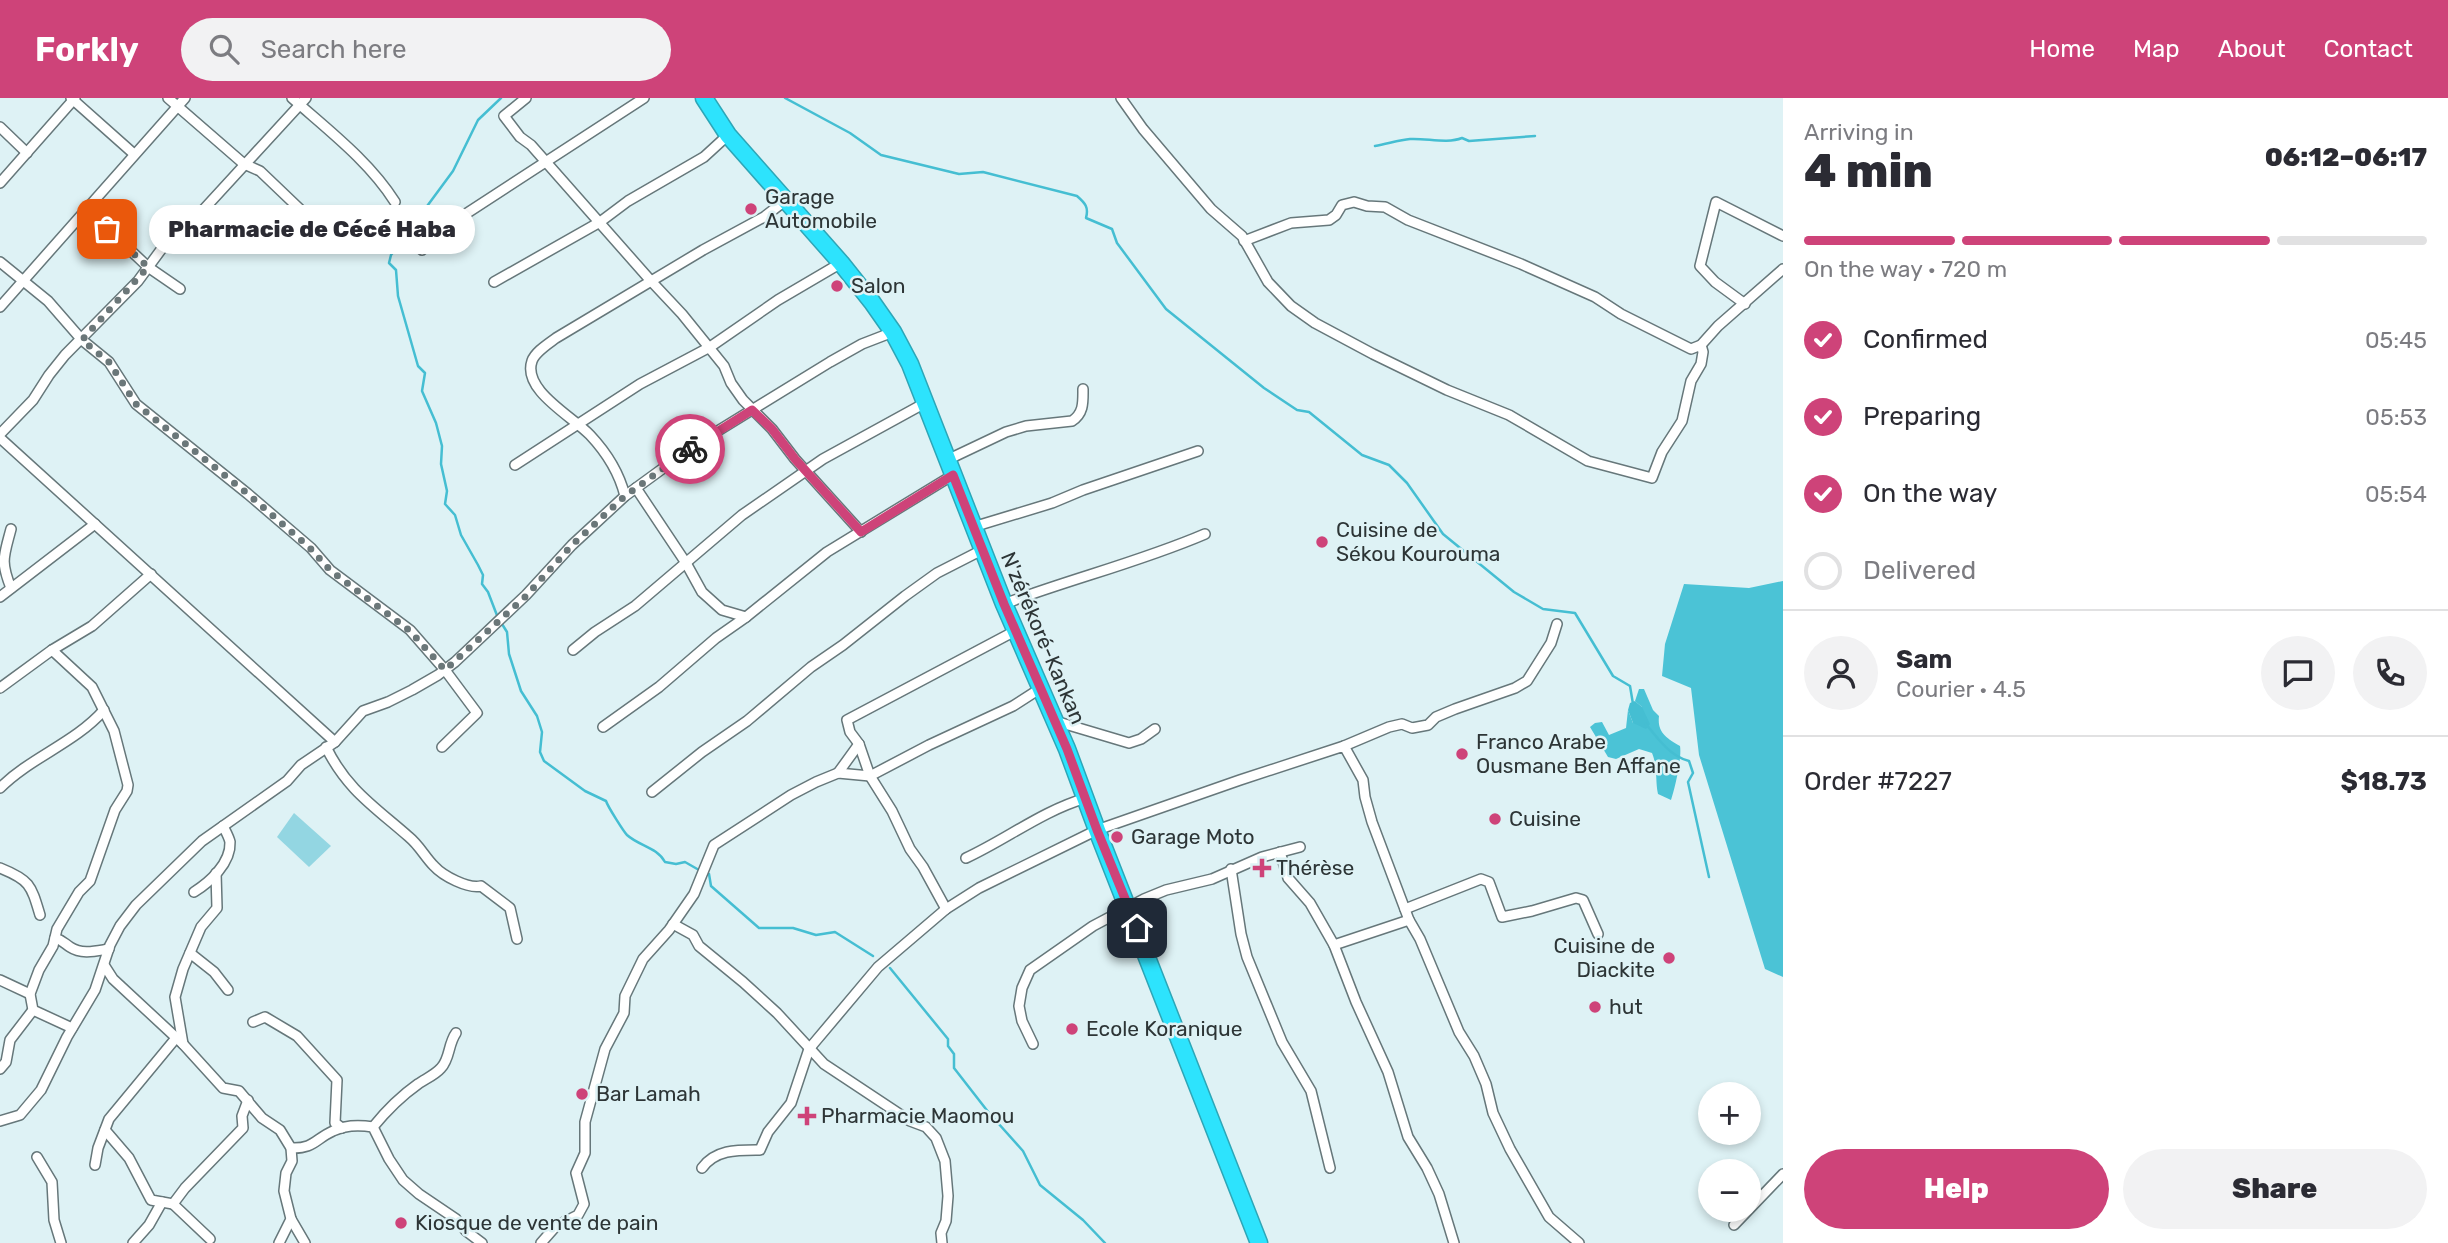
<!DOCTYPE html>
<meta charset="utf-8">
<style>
:root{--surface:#fff;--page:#f2f2f3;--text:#2b2b33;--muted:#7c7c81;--line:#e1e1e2;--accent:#ce4379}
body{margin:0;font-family:Rubik,sans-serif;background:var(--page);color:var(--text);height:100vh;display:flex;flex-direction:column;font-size:26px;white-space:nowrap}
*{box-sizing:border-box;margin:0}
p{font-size:23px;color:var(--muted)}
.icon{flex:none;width:38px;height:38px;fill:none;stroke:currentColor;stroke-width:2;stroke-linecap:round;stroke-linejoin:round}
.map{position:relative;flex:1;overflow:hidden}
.sheet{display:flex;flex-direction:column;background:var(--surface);width:665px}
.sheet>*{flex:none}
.fabs{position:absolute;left:1698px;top:984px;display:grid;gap:14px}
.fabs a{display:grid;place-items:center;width:63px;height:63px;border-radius:50%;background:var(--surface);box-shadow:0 4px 10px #0003;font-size:35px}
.pin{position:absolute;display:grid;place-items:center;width:60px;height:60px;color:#fff;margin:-30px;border-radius:14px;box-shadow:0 4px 10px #0006}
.courier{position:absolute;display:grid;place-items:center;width:70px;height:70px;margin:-35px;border:5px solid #ce4379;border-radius:50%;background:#fff;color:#222;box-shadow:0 2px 9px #0007}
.bubble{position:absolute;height:49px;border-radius:24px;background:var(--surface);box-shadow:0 4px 10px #0003;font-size:23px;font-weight:800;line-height:49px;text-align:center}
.headline em{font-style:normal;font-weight:800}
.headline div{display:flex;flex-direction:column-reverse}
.headline{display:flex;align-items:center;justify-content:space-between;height:119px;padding:0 21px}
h1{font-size:46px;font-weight:800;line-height:52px}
.bar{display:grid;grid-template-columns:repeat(4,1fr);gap:10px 7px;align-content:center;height:84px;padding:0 21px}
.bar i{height:9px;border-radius:5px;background:var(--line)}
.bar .selected{background:var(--accent)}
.bar p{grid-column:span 4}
.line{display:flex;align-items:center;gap:18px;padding:0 21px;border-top:2px solid var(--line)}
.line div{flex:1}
.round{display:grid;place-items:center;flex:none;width:74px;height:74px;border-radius:37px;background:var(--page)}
ol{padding:0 21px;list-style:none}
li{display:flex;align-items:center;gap:21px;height:77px}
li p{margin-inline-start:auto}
li .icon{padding:7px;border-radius:50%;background:var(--accent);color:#fff;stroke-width:4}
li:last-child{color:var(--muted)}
li i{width:38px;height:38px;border:4px solid var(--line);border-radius:50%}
.action{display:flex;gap:14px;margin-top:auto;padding:14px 21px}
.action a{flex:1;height:80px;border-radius:42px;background:var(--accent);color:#fff;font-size:28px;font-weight:800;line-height:80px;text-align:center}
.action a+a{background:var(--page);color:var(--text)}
header{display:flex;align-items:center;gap:42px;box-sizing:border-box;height:98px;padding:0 35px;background:var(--accent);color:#fff}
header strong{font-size:33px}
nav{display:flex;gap:38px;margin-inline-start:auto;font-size:24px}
.search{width:490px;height:63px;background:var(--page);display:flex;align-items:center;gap:18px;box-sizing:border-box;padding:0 24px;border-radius:38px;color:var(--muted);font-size:26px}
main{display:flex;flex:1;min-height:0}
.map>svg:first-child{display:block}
.green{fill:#93d6e2}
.forest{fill:#4bc3d6}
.water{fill:#45bed2}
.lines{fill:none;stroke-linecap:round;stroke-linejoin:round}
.stream{stroke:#45bed2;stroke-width:2.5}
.street-casing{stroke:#66777a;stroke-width:12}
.highway-casing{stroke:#2da6b7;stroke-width:19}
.street{stroke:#fff;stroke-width:9}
.highway{stroke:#2de3fd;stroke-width:16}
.done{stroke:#6b7779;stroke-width:7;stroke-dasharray:0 12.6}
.route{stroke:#ce4379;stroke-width:9}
.poi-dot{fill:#ce4379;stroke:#def2f5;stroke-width:2.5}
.labels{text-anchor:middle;stroke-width:5;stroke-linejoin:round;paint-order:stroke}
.poi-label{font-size:21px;fill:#2d3536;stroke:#def2f5;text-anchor:start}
.street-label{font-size:21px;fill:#2d3536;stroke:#def2f5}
</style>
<header>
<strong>Forkly</strong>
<div class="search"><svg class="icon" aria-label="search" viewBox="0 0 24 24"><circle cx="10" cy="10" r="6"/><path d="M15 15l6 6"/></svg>Search here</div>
<nav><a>Home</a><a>Map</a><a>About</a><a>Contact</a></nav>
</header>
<main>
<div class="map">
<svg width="1783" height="1145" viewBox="0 0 1783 1145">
<rect width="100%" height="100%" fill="#def2f5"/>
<polygon class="green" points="294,715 331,748 309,769 277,739"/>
<g class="forest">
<polygon points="1783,483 1783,879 1765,871 1699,657 1691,590 1662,578 1665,546 1684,486 1749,490"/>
<path d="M1639 591H1644L1653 612 1659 618C1657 635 1667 640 1680 648 1682 660 1675 690 1671 702L1658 696C1655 682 1658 670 1652 655L1639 651 1616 661 1608 659 1590 629 1595 625 1602 624 1609 637 1626 630 1628 612 1633 625 1642 609 1635 603Z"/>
</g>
<polygon class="water" points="1635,603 1642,609 1650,626 1646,631 1633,625 1628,612 1630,605"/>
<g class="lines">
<g class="stream">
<path d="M785 0 850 35 881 57 959 76 983 74 1077 98C1085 105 1089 109 1086 120L1112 131 1117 145 1166 211 1264 290 1297 312 1309 314 1362 357 1389 367 1407 385 1443 436 1514 494 1543 511 1575 515 1613 578 1630 588 1633 606"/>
<path d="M1375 48C1387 46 1399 42 1410 41 1427 40 1447 46 1462 40L1469 43 1535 38"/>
<polyline points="498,520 488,494 482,486 483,477 478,467 461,437 455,417 445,406 447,393 441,366 442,348 436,325 422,293 425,275 418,268 398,198 396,172 389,165 391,157 453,73 478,22 501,0"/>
<path d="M502 526 507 534 509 556 521 593 537 618 542 634 540 654 544 663 585 693 606 703C608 709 624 734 627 737 639 748 657 749 665 764L676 766 685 764 699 772"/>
<path d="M1646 626C1657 640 1671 659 1689 663L1693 675 1688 684 1709 779"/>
<polyline points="706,774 709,776 711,788 759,830 793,830 816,837 835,834 873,858"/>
<polyline points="890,870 948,941 948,948 954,956 954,970 989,1015 1023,1053 1040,1087 1083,1122 1105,1145"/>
</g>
<g class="street-casing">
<g id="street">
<polyline points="71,0 134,56"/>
<polyline points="168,0 244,66 260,73 305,116"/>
<path d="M292 0C328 32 369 63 395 104"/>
<polyline points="526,0 504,18 520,39 531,47 651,183 682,216 724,268 731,285 743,302 772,331 795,361 861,434"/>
<polyline points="1121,0 1143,31 1211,111 1242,138 1268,184 1291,208 1315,225 1373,256 1447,292 1509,317 1588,363 1652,380 1662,354 1682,323 1691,283 1701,266 1703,254 1701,247"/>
<polyline points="0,29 27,55"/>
<polyline points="0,85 75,0"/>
<polyline points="87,111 148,169 180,191"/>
<polyline points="1244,143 1291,125 1329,122 1336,117 1342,107 1354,104 1367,108 1385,109 1408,122 1521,166 1595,199 1621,216 1691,251 1701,247 1718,228 1783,171"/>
<polyline points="422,152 438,134 644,0"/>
<polyline points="0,164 48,203 82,242 109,264 136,306 248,396 311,450 330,472 410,532 445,572 477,615 442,649"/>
<polyline points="494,184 600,124 628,103 704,59 728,37"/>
<polyline points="1745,206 1715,184 1700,168 1716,104 1783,138"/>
<polyline points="0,209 185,0"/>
<polyline points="0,336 33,302 49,277 65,257 138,183 163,149 193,123 306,0"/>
<polyline points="0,340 335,644"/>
<path d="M947 362 1006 334 1026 328 1072 323C1084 315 1083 304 1083 291"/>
<polyline points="515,367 640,286 710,249 778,202 841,165"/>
<polyline points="636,390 686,465 702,494 722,512 746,519"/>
<path d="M625 398C619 374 606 354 590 337 572 318 522 292 532 263 535 254 548 246 556 240L703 152 764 119 786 102"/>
<polyline points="973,429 1052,405 1083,392 1198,353"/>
<path d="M11 490C0 463 4 458 11 431"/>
<polyline points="0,499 95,426"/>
<path d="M1004 506C1070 481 1140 464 1205 436"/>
<polyline points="52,552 92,589 114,633 128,687 127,693 115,712 90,783 79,794 57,831 53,848 39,872 30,896 33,912 72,930"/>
<polyline points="573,552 595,534 635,508 742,417 823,361 925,305"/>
<polyline points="0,590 52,552 92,528 151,476"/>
<polyline points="1055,623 1129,645 1141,641 1155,631"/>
<polyline points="603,629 659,589 716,540 746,519 827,454 953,377"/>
<polyline points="1344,648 1389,629 1402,626 1412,630 1428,627 1436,619 1455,611 1515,590 1527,583 1551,545 1557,526"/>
<path d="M326 649C347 692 375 709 409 739 419 747 425 759 434 768 443 778 468 791 481 788L510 810 517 841"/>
<polyline points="838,675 859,646"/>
<path d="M0 690C31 659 75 645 104 612"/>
<polyline points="652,694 702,654 747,623 811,569 843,547 905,498 937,475 982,452"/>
<polyline points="1280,754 1288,780 1310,805 1334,847 1356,904 1388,974 1408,1039 1427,1070 1439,1096 1454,1145"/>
<path d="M966 760C1007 741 1042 713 1086 700"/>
<path d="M0 770C30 782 31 787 40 817"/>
<polyline points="1231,771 1241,836 1247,859 1282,944 1311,993 1330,1070"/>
<path d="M194 794C210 784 231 765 230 744 229 739 225 732 223 728"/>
<polyline points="946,811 923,769 910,751 892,713 870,678 859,646 850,634 847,622 1015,533"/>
<polyline points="1405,811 1481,781 1489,784 1502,819 1532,813 1576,800 1583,802 1598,836"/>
<polyline points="673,826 693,837 699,848 743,884 777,915 824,966 910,1023 926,1029 936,1040 945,1063 948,1098 946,1123 941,1135 942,1145"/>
<path d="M55 840C62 842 64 845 70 849 82 857 96 853 109 851"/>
<polyline points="1334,847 1409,822"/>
<polyline points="190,855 214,874 228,892"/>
<polyline points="104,867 113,881 183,946 223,990 239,993 262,1020 280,1032 291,1050 292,1063 286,1075 284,1093 291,1121 279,1145"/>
<polyline points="0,882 30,896"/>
<polyline points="253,924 265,919 297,938 337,982 335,1025 342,1030"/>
<polyline points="183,946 175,899 183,871 201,829 217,810 216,775"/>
<polyline points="1033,946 1022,923 1019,908 1022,890 1030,872 1093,828 1144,801 1166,792 1212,781 1262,759 1300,749"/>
<polyline points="0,971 6,964 10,942 33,912"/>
<polyline points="0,1023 20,1017 41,992 67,939 95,892 110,847 120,828 136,807 202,743 287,683 301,667 335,644 363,613 388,604 412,592 438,577 455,564 526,497 572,447 625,398 695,347 830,264 862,246 893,234"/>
<path d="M373 1029C386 1013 401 998 418 986 425 981 435 977 441 970 450 961 448 946 456 935"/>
<polyline points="105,1032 129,1060 151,1102 173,1106"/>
<path d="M291 1050C314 1051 315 1041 333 1033 345 1027 361 1027 373 1029L389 1061 403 1082 419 1096 456 1121 466 1133 482 1145"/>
<polyline points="37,1059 52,1084 54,1122 61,1145"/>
<polyline points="95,1067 98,1050 109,1021 176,940"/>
<path d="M702 1070C716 1051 738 1052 760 1052L768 1034 791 1005 809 951 878 869 946 811 979 790 1097 732 1240 682 1344 648 1363 682 1365 699 1372 724 1409 822 1420 841 1459 934 1474 958 1486 986 1493 1015 1510 1051 1549 1119 1579 1145"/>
<polyline points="291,1121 305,1145"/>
<polyline points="1734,1127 1783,1076"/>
<polyline points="210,1141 173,1106 185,1090 243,1030 242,1018 248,1002"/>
<polyline points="133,1145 149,1127 162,1104"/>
<polyline points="541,1145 556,1128 578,1117 584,1106 576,1075 585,1055 585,1024 605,951 624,915 625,898 643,861 669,832 694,796 714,747 791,697 816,684 838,675 870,678 929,647 1013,608 1041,590"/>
</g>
</g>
<g class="highway-casing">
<polyline id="highway" points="704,0 728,37 841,165 872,204 893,234 910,266 1004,506 1067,651 1097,732 1259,1145"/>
</g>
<use href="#street" class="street"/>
<use href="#highway" class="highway"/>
</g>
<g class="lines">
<polyline class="done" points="107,131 148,169 82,242 109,264 136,306 248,396 310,450 330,472 410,533 445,572 526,498 572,447 625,398 690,351"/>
<polyline class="route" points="690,351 752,312 772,331 795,361 861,434 953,377 1004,506 1067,651 1097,732 1137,830"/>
</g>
<g class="poi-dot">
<circle cx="751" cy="111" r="7"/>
<circle cx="837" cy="188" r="7"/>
<circle cx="1322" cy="444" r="7"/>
<circle cx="1462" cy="656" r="7"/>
<circle cx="1495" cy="721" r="7"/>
<circle cx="1117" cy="739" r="7"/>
<path d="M1258.5 759.5h7v7h7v7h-7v7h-7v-7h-7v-7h7z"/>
<circle cx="1669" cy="860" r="7"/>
<circle cx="1595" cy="909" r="7"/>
<circle cx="1072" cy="931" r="7"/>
<circle cx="582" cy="996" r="7"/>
<path d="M803.5 1007.5h7v7h7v7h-7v7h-7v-7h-7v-7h7z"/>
<circle cx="401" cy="1125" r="7"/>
</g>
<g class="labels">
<g class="poi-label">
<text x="765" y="106">Garage<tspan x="765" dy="24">Automobile</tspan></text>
<text x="851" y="195">Salon</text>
<text x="1336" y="439">Cuisine de<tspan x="1336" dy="24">Sékou Kourouma</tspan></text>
<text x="1476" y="651">Franco Arabe<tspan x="1476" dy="24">Ousmane Ben Affane</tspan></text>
<text x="1509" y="728">Cuisine</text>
<text x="1131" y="746">Garage Moto</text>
<text x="1276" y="777">Thérèse</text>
<text x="1655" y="855" text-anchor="end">Cuisine de<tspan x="1655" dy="24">Diackite</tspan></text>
<text x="1609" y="916">hut</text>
<text x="1086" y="938">Ecole Koranique</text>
<text x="596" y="1003">Bar Lamah</text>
<text x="821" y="1025">Pharmacie Maomou</text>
<text x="415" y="1132">Kiosque de vente de pain</text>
</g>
<g class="street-label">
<text transform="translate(1043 540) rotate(67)" y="7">N'zérékoré-Kankan</text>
</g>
</g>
</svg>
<div class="fabs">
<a>+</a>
<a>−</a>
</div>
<div class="pin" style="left:107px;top:131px;background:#ea580c"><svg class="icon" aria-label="bag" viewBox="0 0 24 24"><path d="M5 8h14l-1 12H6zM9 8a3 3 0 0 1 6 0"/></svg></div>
<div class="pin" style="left:1137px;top:830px;background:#1f2937"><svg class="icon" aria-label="home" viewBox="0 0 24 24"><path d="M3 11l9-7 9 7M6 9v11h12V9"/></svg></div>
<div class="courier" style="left:690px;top:351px"><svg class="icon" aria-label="bike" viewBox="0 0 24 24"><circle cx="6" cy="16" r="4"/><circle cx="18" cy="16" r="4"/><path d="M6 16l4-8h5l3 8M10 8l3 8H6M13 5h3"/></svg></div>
<div class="bubble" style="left:149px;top:107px;width:326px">Pharmacie de Cécé Haba</div>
</div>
<section class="sheet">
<div class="headline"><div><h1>4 min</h1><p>Arriving in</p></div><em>06:12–06:17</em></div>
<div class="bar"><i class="selected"></i><i class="selected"></i><i class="selected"></i><i></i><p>On the way · 720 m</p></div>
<ol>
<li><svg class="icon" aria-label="check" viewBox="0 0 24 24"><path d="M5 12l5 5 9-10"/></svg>Confirmed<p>05:45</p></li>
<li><svg class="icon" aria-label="check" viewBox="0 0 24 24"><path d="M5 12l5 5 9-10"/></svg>Preparing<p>05:53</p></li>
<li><svg class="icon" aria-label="check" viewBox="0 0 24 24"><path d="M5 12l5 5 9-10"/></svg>On the way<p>05:54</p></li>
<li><i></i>Delivered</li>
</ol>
<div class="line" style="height:126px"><a class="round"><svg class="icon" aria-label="person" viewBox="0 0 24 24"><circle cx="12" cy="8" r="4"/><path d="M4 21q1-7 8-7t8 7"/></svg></a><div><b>Sam</b><p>Courier · 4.5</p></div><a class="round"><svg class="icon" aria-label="chat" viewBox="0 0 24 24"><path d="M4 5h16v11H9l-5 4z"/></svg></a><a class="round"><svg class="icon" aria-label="phone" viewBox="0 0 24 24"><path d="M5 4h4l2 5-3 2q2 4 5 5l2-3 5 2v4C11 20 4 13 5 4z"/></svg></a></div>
<div class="line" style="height:91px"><div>Order #7227</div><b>$18.73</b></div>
<div class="action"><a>Help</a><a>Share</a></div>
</section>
</main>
